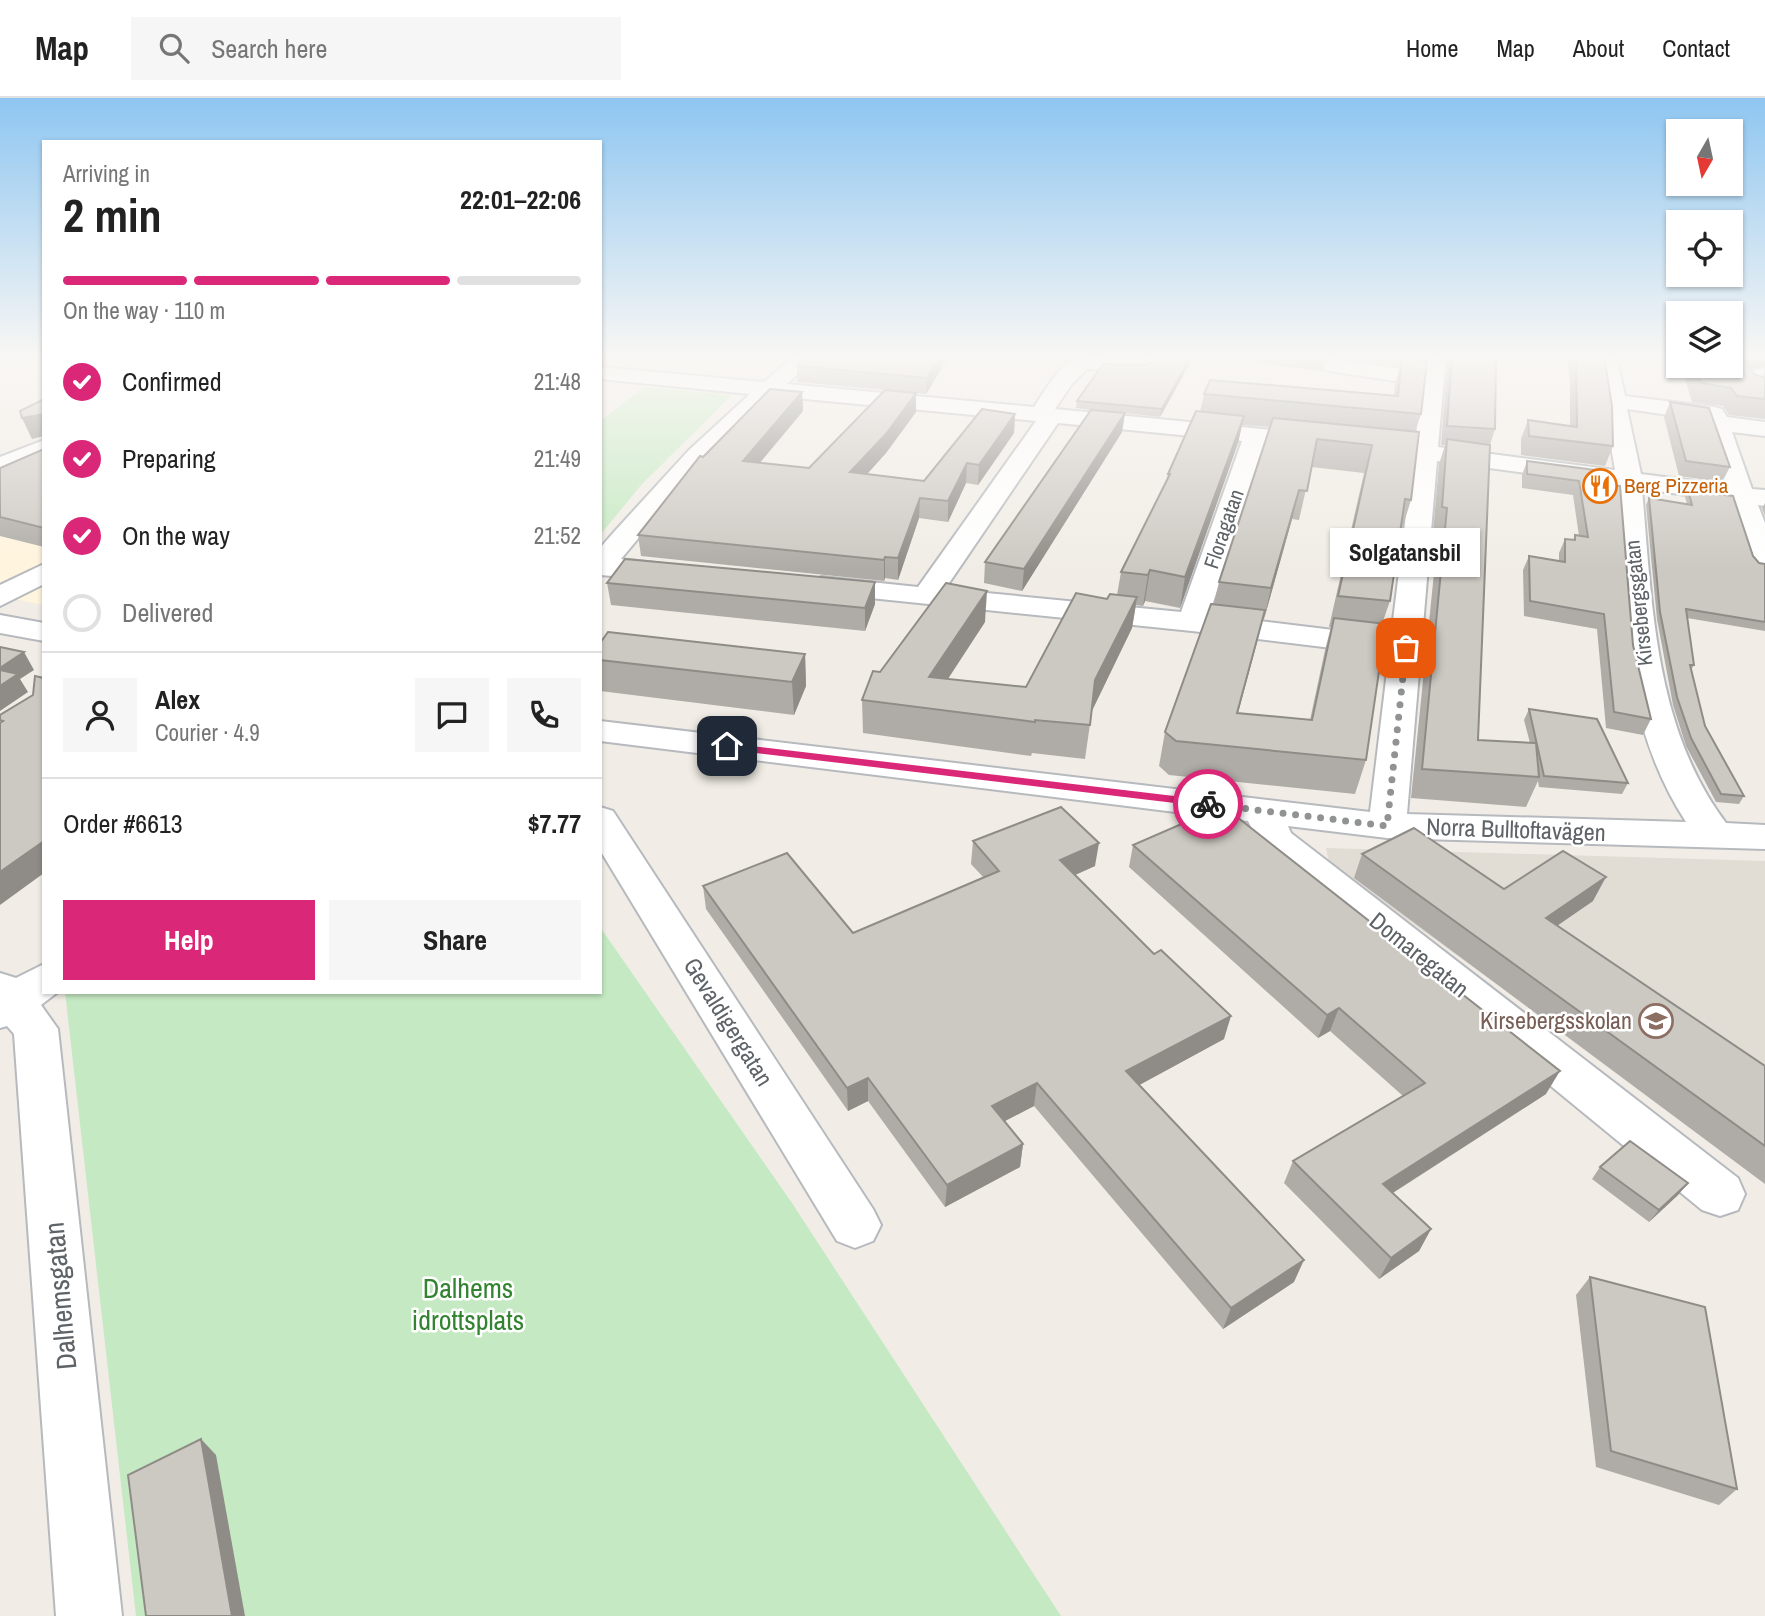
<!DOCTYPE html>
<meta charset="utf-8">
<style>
:root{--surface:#fff;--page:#f6f6f6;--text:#222;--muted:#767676;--line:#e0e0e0;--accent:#db2777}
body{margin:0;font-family:"Archivo Narrow",sans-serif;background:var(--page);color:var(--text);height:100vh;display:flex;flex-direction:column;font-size:26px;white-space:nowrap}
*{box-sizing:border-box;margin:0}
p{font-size:23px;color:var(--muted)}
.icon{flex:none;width:38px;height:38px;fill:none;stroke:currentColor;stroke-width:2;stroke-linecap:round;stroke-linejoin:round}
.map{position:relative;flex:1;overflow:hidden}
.sheet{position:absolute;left:42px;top:42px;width:560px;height:854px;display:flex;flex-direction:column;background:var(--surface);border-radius:0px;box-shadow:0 2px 5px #0004}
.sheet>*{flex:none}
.needle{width:46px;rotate:189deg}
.fabs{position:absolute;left:1666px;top:21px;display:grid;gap:14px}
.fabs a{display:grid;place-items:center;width:77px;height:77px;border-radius:0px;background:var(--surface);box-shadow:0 2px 5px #0004;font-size:35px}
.pin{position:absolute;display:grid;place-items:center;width:60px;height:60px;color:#fff;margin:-30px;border-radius:14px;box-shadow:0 4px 10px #0006}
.courier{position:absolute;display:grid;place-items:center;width:70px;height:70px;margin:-35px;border:5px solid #db2777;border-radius:50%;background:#fff;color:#222;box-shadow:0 2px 9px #0007}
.bubble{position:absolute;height:49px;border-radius:0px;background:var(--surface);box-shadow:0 2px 5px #0004;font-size:23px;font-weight:800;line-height:49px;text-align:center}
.headline em{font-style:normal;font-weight:800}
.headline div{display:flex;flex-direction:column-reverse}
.headline{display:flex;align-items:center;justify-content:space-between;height:119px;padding:0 21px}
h1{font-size:46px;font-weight:800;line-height:52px}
.bar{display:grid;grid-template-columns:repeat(4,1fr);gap:10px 7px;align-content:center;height:84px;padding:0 21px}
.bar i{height:9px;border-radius:5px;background:var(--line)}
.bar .active{background:var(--accent)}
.bar p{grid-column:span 4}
.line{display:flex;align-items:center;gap:18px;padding:0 21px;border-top:2px solid var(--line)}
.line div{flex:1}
.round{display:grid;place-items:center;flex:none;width:74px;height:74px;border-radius:0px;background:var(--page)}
ol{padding:0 21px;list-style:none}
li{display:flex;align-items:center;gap:21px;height:77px}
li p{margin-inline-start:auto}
li .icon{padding:7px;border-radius:50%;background:var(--accent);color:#fff;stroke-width:4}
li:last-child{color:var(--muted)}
li i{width:38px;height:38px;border:4px solid var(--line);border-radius:50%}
.cta{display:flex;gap:14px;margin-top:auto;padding:14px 21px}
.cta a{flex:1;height:80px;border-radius:0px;background:var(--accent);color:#fff;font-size:28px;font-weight:800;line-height:80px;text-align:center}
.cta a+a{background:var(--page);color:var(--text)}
header{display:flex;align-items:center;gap:42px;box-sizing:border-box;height:98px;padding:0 35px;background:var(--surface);border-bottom:2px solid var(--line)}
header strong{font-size:33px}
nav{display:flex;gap:38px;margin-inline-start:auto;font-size:24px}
.search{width:490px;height:63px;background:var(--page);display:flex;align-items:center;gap:18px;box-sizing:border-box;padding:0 24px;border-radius:0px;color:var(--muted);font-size:26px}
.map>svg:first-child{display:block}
.commercial{fill:#fff4dd}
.education{fill:#e1dcd4}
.green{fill:#c5e9c2}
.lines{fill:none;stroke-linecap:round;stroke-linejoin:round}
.minor-casing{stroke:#b6b9bd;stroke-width:4}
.minor{fill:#fff;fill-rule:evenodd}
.wall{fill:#afaca7;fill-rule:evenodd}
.shaded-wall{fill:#8f8c88}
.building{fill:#ccc8c2;stroke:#8f8c88;stroke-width:2}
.route{fill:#db2777}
.done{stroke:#919393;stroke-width:7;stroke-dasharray:0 12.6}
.labels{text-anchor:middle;stroke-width:5;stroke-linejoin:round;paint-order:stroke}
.far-food-label{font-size:21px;fill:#c56008;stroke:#fff;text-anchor:start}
.far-street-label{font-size:21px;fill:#5e6367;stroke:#fff}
.street-label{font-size:24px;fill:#5e6367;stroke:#fff}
.education-label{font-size:24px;fill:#785e54;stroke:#fff;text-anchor:end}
.near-park-label{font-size:28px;fill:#338330;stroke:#fff}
.near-street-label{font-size:28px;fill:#5e6367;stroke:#fff}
</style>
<header>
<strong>Map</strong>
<div class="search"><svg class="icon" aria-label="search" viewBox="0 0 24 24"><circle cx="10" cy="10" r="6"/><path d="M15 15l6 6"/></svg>Search here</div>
<nav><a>Home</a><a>Map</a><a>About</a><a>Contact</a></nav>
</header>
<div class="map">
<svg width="1765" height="1518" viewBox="0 0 1765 1518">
<rect width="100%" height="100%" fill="#f1ede6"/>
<polygon class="commercial" points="44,362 44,507 0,498 0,380"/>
<polygon class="education" points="1326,750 1765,763 1765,1080 1329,765"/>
<g class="green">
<polygon points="987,258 1076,258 1064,271 985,260"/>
<polygon points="645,289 732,297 642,386 600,437 600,323"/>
<polygon points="600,829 792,1105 1061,1518 136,1518 65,894 600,894"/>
</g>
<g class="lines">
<g class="minor-casing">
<g id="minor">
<path d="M794 258H817L787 286 1034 309C1066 259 1068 257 1127 261 1138 261 1148 258 1159 258L1150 270 1143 272 1087 271 1072 286 1055 311 1415 346 1422 287 1329 273 1318 268 1313 258H1333L1341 263 1424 274 1426 258H1446L1438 349 1615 372 1596 258H1616L1625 298 1714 309 1722 311 1727 319 1765 324V338L1732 334 1752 391 1765 392V408L1758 407 1765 425V472L1755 470 1751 464 1731 403 1642 391C1652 505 1654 630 1726 725L1765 727V751L1387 740 1288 728 1291 735 1738 1080 1745 1096 1738 1112 1720 1118 1702 1112 1262 751 1248 723 600 643V623L1370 714 1389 557 1192 533 812 494 808 488 812 482 822 479 918 489 1036 323 774 298 681 389 621 461 681 468 685 474 681 480 671 483 600 477V450L614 434 689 352 750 296 600 281V269L764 284ZM1627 311 1704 322 1726 387 1641 376ZM1058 325 1242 343 1181 514 945 491ZM1265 345 1413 360 1391 539 1209 517ZM1437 363 1616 387C1622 504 1620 623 1686 724L1407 716Z"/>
<polygon points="1765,270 1762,283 1765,299 1747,293 1738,280 1741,275"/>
<polygon points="44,342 44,358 0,375 0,359"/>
<polygon points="44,466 44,486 0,508 0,487"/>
<polygon points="0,517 44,525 44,543 0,535"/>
<polygon points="600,709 613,713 873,1111 881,1127 873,1143 855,1150 837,1143 600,752"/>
<polygon points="44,866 44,894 58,894 41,907 58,931 122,1518 56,1518 14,936 7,928 0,930 0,875 16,880"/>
</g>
</g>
<use href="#minor" class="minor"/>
</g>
<g class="wall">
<polygon points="949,258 926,296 916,295 916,314 886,355 867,376 924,383 1015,316 1014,335 978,387 966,385 948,424 919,420 898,482 885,480 884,483 641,458 638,437 703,359 802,294 803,313 760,365 809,370 885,292 797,284 797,268"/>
<polygon points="1194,258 1160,319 1125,315 1122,334 1022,493 984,485 985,464 1091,312 1076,310 1077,303"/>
<polygon points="1258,258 1326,258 1323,273 1256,265"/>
<path d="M1338 258H1426L1424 263 1421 316 1415 334 1411 402 1402 431H1400L1390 503 1382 526 1366 662 1355 696 1169 677 1159 668 1165 634 1214 506 1219 484 1270 329 1242 327 1238 345 1180 510 1145 503 1143 508 1136 507 1132 530 1092 612 1085 661 1032 655 1031 658 863 635 862 602 880 574 985 524 948 581 1026 589 1107 501 1117 497 1121 474 1166 384 1168 376 1200 314 1204 296 1394 298 1395 286 1400 268 1342 260ZM1311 369 1364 375 1329 529H1331L1325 552 1310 622 1238 615 1263 521H1264L1292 421 1299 422Z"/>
<polygon points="1448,258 1496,258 1495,331 1490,347 1478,642 1530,645 1524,622 1529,611 1628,685 1622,696 1539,689 1538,683 1526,709 1411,700 1438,436 1433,435 1439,366 1445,347 1441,347"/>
<polygon points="1566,258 1604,258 1613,348 1605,368 1521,357 1521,341 1528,322 1570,328 1570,280"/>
<polygon points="1661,258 1678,258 1678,261 1678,260"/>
<polygon points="1765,258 1765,268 1750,271 1754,276 1765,280 1765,321 1729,317 1723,308 1692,304 1681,268 1731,268"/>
<polygon points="1670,304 1730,369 1722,384 1679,378 1664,319"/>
<polygon points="44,351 44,449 0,438 0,370"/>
<polygon points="1527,363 1610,387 1633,547 1651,621 1643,637 1606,630 1597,531 1524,518 1523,472 1529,458 1559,463 1559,455 1565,441 1573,442 1575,437 1579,438 1573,397 1522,390 1522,377"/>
<polygon points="1688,392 1759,465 1765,466 1765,533 1687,520 1694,567 1691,572 1705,628 1744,698 1739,706 1716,704 1686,648 1673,607 1657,521 1646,407 1649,400 1687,406 1685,399"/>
<polygon points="1765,405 1765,418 1762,410"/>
<polygon points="607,485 875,506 865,533 611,507"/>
<polygon points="600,545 805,556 806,588 794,617 600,593"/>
<polygon points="973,743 1095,768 1075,777 1224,941 1139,987 1294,1184 1223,1231 1034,1008 1004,1023 1023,1046 1020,1069 945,1109 868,1003 848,1013 706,811 703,788 853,835 983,779 971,766"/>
<polygon points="1133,747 1546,996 1393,1095 1431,1131 1419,1153 1379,1181 1284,1085 1293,1063 1403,998 1330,933 1318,940 1129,769"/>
<polygon points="1362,756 1504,791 1593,803 1557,828 1765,968 1765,1086 1354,780"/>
<polygon points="1600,1069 1688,1085 1678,1097 1649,1124 1592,1081"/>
<polygon points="1590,1179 1737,1391 1719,1407 1596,1369 1576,1197"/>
</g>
<g class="shaded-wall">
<polygon points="940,258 949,258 926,296 927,280"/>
<polygon points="1191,258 1194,258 1160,319 1162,311"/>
<polygon points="1746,258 1765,258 1765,268 1739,274"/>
<polygon points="802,294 803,313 744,383 743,363"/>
<polygon points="916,295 916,314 886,355 850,395 850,374"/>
<polygon points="1125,315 1122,334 1022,493 1024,471"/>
<polygon points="44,316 44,338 32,341 22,320"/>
<polygon points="1015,316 1014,335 978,387 979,367"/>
<polygon points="1244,318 1238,345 1180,510 1185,479"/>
<polygon points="967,365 966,385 948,424 948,403"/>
<polygon points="1299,392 1292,421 1264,521 1271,490"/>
<polygon points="920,400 919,420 898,482 898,460"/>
<polygon points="885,459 885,480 884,483 884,462"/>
<polygon points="1150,472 1145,503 1143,508 1148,477"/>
<polygon points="875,484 875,506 865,533 865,510"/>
<polygon points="987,493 985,524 928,611 929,579"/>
<polygon points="1137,499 1132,530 1091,615 1095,582"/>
<polygon points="1265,512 1257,544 1229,648 1237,615"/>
<polygon points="24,554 34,572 20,581 28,594 0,613 0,570"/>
<polygon points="805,556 806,588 794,617 792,584"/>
<polygon points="44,743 44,775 0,807 0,774"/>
<polygon points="1099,745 1095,768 1057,785 1060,762"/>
<polygon points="1606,779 1593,803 1533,844 1546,820"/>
<polygon points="1339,910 1330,933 1318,940 1327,917"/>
<polygon points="1231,918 1224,941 1121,997 1126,973"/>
<polygon points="1560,973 1546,996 1372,1108 1383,1086"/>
<polygon points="868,980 868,1003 848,1013 847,990"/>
<polygon points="1037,985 1034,1008 990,1031 992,1008"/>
<polygon points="1023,1046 1020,1069 945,1109 947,1087"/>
<polygon points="1688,1085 1678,1097 1649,1124 1659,1112"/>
<polygon points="1431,1131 1419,1153 1379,1181 1391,1160"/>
<polygon points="1304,1162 1294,1184 1223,1231 1231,1210"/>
<polygon points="201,1341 216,1357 245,1518 232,1518"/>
</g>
<g class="building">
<polygon points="805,258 940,258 927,280 797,268"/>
<polygon points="1158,258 1191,258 1162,311 1077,303 1103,266 1145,267 1153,264"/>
<polygon points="1452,258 1496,258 1495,331 1447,328"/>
<polygon points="1576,258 1604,258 1612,308 1613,348 1529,338 1528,322 1577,329"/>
<polygon points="1731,258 1746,258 1744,264 1754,276 1765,280 1765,301 1737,298 1731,290 1701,285 1694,268 1731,268"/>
<polygon points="1402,260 1427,263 1421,316 1204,296 1210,282 1398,298"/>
<polygon points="770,291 802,294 743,363 809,370 885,292 916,295 886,336 850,374 924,383 982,311 1015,316 979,367 967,365 948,403 920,400 898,460 885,459 884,462 638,437 700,358 703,359"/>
<polygon points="44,301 44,316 22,320 20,313"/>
<polygon points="1670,304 1709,310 1730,369 1686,363"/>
<polygon points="1091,312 1125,315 1024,471 985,464"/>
<polygon points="1196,313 1244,318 1185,479 1150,472 1148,477 1121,474 1170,376 1168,376"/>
<polygon points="1273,320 1419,334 1411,402 1405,401 1390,503 1338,498 1372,347 1317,341 1307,393 1299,392 1271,490 1219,484"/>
<polygon points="1447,341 1490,347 1478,642 1536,645 1539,679 1422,671 1447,410 1442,409"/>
<polygon points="44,351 44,430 0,419 0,370"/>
<polygon points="1527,363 1610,374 1610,387 1620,388 1633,547 1651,621 1614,614 1604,516 1530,503 1529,458 1565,464 1565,441 1575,442 1575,437 1588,439 1579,383 1527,376"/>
<polygon points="1688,392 1733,398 1753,458 1759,465 1765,466 1765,524 1686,511 1694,567 1690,567 1705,628 1744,698 1721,696 1691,640 1677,599 1660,514 1649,400 1692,407"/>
<polygon points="625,461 875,484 865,510 607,485"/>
<polygon points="946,485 987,493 929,579 1026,589 1076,495 1107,501 1110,496 1137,499 1095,582 1090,627 1035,622 1035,624 862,602 873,573 880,574"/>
<polygon points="1211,506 1265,512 1237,615 1312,622 1334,520 1386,526 1366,662 1176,643 1165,634"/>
<polygon points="608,534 805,556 792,584 600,562 600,545"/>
<polygon points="0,549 24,554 0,570"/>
<polygon points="0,572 18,576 0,588"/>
<polygon points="35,578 44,580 44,743 0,774 0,625 3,623 0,622 0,617 33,597"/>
<polygon points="1529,611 1597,621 1628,685 1544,678"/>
<polygon points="1223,708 1560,973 1383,1086 1431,1131 1391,1160 1293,1063 1425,985 1339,910 1327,917 1133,747"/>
<polygon points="1061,709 1099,745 1060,762 1154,856 1161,852 1231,918 1126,973 1304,1162 1231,1210 1037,985 992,1008 1023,1046 947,1087 868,980 847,990 703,788 787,755 853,835 999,773 973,743"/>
<polygon points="1414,730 1504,791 1563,753 1606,779 1546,820 1765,968 1765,1048 1362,756"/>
<polygon points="1630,1043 1688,1085 1659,1112 1600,1069"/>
<polygon points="1590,1179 1705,1209 1737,1391 1611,1353"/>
<polygon points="201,1341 232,1518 146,1518 128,1377"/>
</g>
<linearGradient id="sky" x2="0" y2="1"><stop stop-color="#8ec6f1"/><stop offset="0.55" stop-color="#f9f7f4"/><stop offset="1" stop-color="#f9f7f4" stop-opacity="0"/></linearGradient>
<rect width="1765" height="471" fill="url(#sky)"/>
<polygon class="route" points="727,645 1208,702 1213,706 1208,709 723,651 723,646"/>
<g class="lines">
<polyline class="done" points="1208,706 1387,728 1406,550"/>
</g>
<defs>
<g id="restaurant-ring" transform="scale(1.75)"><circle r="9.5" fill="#fff" stroke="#e8710a" stroke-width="1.5"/><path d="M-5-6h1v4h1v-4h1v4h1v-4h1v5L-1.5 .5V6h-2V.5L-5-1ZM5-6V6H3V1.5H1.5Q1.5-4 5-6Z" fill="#e8710a"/></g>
<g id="school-ring" transform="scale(1.75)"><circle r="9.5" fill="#fff" stroke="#8d6e63" stroke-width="1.5"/><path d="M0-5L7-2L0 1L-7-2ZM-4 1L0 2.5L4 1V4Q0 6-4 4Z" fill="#8d6e63"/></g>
</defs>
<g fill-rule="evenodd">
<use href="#restaurant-ring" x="1600" y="388"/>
<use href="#school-ring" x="1656" y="923"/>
</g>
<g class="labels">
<g class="far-food-label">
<text x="1624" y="395">Berg Pizzeria</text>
</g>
<g class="far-street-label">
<text transform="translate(1224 431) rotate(-71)" y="7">Floragatan</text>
<text transform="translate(1639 505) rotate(-96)" y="7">Kirsebergsgatan</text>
</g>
<g class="street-label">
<text transform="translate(1516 732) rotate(2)" y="8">Norra Bulltoftavägen</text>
<text transform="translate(1419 857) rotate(39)" y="8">Domaregatan</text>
<text transform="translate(728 924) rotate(58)" y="8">Gevaldigergatan</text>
</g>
<g class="education-label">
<text x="1632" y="931">Kirsebergsskolan</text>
</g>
<g class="near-park-label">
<text x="468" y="1200">Dalhems<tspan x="468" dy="32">idrottsplats</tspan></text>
</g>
<g class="near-street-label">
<text transform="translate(60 1198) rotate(-95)" y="10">Dalhemsgatan</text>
</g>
</g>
</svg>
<div class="fabs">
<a><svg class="needle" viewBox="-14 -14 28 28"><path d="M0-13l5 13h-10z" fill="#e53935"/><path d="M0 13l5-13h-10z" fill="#767676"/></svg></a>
<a><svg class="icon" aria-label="locate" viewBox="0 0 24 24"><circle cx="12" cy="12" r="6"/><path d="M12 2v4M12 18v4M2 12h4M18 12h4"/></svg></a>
<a><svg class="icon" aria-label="layers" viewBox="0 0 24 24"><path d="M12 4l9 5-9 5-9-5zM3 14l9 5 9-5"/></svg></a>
</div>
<div class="pin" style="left:1406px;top:550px;background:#ea580c"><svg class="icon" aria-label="bag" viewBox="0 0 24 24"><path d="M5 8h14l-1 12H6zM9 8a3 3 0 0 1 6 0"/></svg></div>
<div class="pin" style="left:727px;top:648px;background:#1f2937"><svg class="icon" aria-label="home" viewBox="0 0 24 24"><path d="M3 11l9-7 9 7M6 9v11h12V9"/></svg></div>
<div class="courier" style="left:1208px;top:706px"><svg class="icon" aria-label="bike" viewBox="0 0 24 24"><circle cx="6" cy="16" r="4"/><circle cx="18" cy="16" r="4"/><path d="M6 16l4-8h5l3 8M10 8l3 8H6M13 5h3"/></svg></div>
<div class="bubble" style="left:1330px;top:430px;width:150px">Solgatansbil</div>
<section class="sheet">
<div class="headline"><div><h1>2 min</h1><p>Arriving in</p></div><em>22:01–22:06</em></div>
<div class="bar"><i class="active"></i><i class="active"></i><i class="active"></i><i></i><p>On the way · 110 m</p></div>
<ol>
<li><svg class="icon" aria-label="check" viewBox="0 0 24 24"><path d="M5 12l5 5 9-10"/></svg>Confirmed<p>21:48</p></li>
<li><svg class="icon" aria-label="check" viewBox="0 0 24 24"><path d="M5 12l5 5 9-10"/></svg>Preparing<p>21:49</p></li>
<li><svg class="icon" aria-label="check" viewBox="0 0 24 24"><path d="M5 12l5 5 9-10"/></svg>On the way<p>21:52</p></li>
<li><i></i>Delivered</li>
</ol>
<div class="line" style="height:126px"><a class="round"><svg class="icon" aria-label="person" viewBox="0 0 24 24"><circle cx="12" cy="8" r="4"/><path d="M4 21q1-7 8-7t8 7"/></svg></a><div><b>Alex</b><p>Courier · 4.9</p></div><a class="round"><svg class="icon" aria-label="chat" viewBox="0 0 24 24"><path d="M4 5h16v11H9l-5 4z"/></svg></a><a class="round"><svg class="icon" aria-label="phone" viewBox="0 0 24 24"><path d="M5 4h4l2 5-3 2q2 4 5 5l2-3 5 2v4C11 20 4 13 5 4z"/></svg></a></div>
<div class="line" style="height:91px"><div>Order #6613</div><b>$7.77</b></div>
<div class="cta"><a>Help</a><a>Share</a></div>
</section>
</div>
